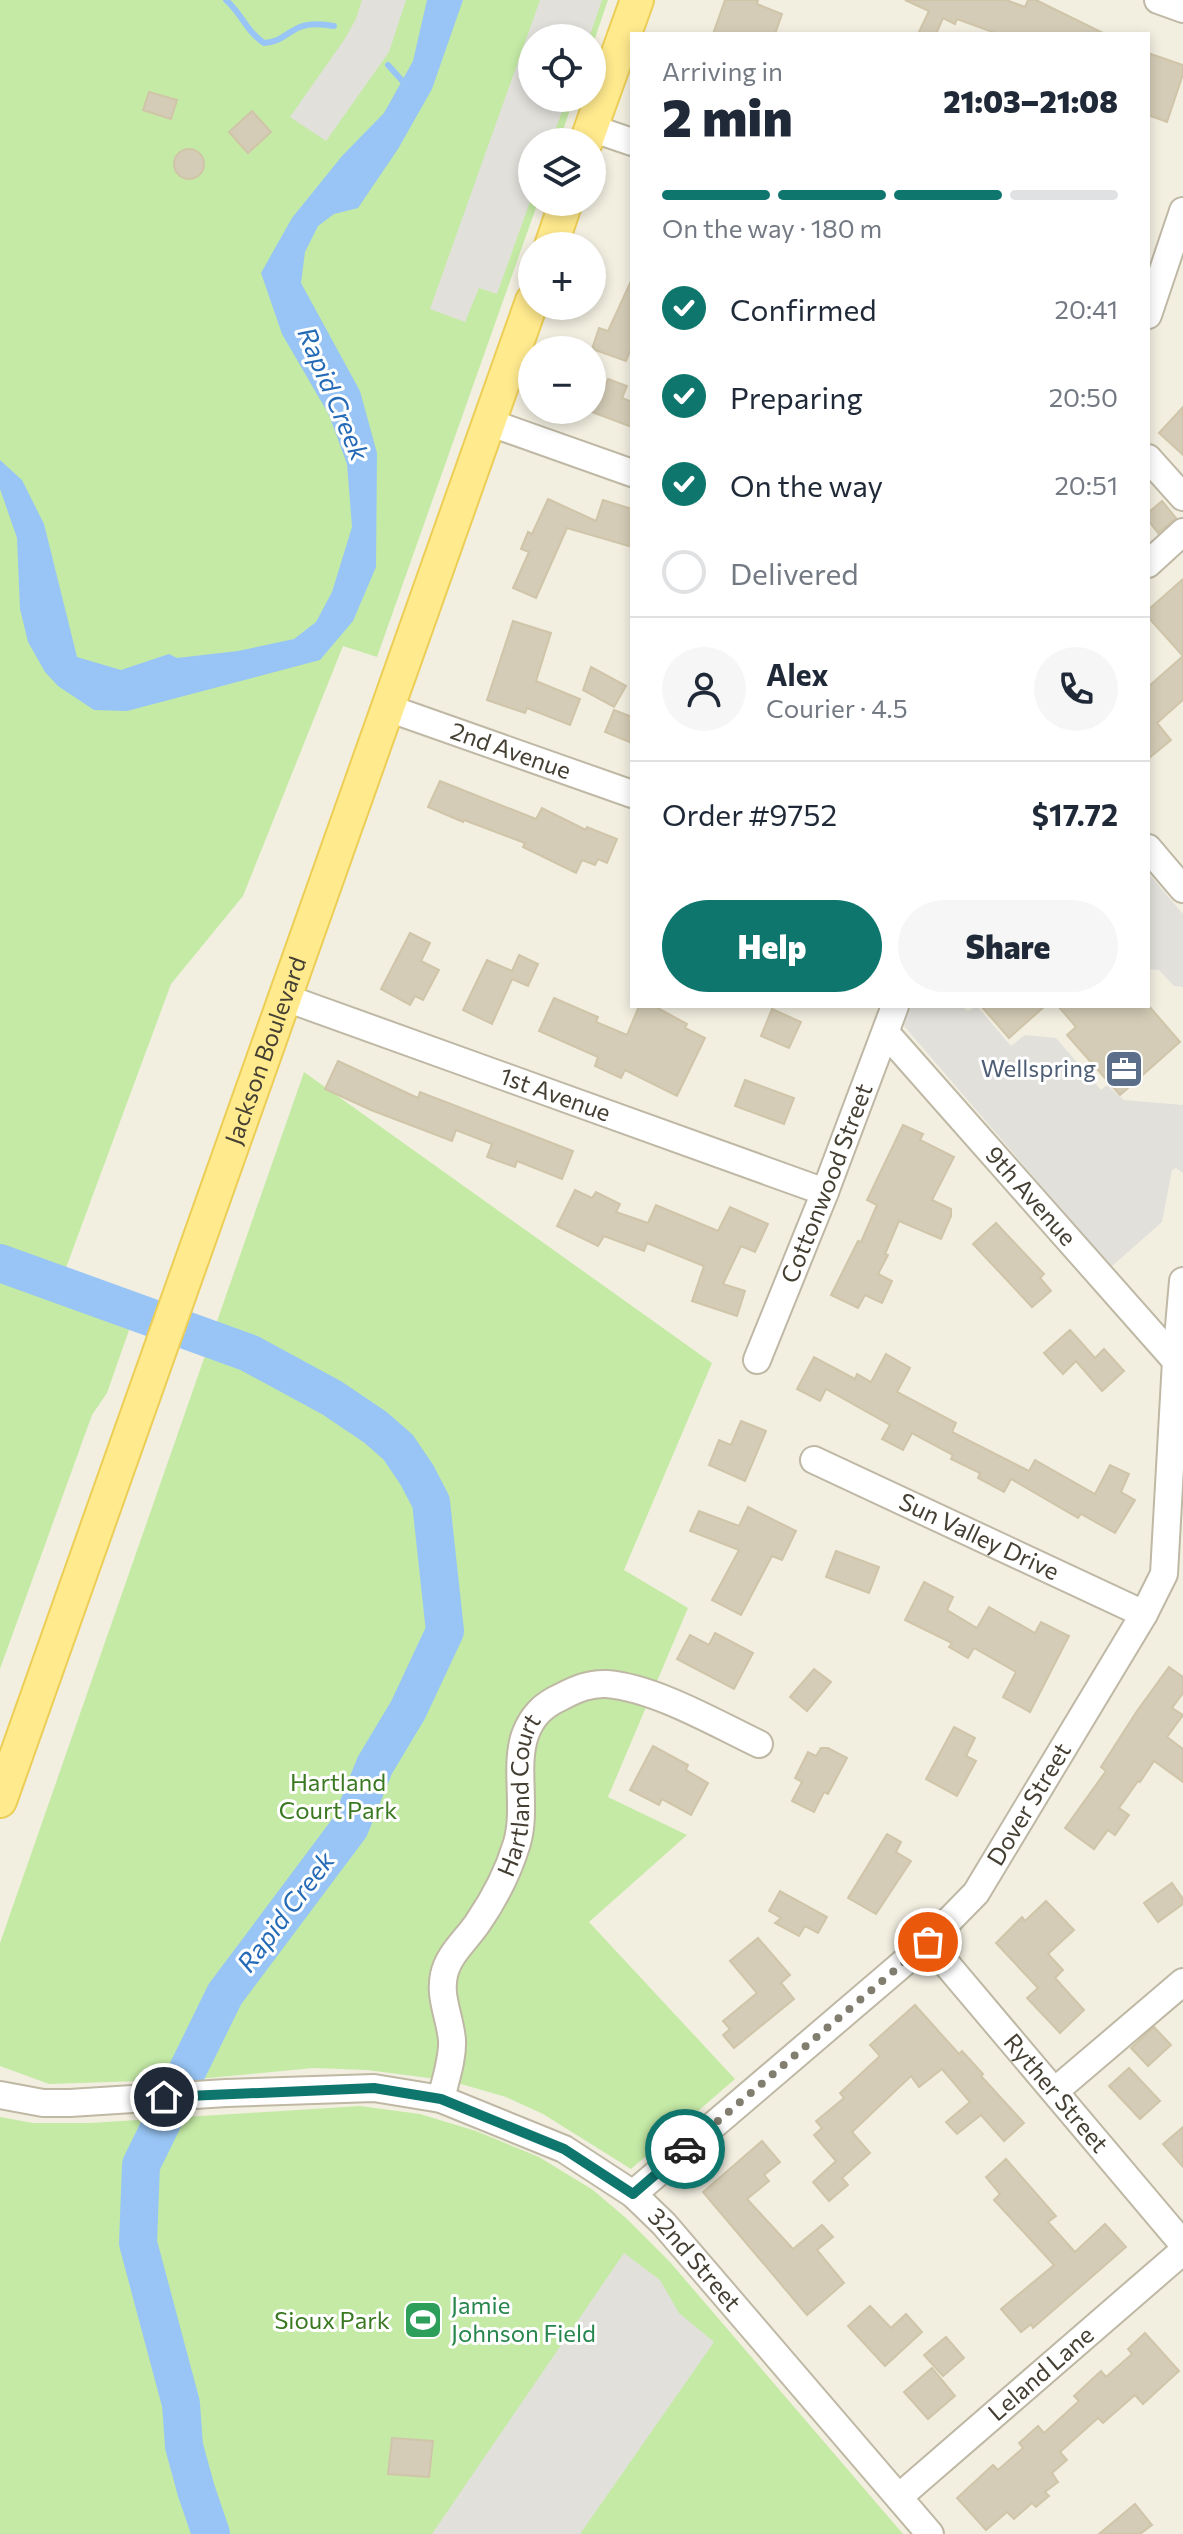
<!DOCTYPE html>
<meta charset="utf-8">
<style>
:root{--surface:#fff;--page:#f6f6f7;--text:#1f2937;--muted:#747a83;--line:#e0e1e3;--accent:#0f766e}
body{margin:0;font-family:Commissioner,sans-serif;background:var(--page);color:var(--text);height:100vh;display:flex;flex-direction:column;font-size:30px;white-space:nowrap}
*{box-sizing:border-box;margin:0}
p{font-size:26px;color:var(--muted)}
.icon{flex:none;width:44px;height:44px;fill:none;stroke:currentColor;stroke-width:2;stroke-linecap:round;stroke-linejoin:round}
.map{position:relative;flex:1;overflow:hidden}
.panel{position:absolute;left:630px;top:32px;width:520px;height:976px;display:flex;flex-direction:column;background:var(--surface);border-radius:0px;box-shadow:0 4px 12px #0003}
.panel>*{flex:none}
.buttons{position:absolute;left:518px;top:24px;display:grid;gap:16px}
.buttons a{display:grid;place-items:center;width:88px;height:88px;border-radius:50%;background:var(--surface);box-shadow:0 4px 12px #0003;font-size:40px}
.pin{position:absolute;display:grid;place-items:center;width:68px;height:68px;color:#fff;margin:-34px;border:4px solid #fff;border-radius:50%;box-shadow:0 2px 8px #0007}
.courier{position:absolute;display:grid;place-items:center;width:80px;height:80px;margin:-40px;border:6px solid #0f766e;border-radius:50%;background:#fff;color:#222;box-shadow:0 2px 10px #0007}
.head em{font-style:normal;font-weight:800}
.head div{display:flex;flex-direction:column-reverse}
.head{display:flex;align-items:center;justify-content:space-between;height:136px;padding:0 32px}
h1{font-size:52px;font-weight:800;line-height:60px}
.bar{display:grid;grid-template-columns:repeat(4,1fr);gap:12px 8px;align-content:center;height:96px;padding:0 32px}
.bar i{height:10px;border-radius:6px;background:var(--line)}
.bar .on{background:var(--accent)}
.bar p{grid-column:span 4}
.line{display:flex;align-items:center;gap:20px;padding:0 32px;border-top:2px solid var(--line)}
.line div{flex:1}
.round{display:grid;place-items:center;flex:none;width:84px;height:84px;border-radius:42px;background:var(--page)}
ol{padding:0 32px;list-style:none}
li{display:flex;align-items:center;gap:24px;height:88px}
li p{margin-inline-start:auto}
li .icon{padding:8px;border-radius:50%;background:var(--accent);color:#fff;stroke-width:4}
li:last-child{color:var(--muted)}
li i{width:44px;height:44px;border:4px solid var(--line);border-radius:50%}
.action{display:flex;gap:16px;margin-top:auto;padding:16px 32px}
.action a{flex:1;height:92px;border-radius:48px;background:var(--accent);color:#fff;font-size:32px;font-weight:800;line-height:92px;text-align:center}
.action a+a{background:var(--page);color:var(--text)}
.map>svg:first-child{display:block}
.green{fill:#c5eaa6}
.parking{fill:#e2e0db}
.water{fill:#98c5f5}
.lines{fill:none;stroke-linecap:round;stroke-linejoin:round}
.stream{stroke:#98c5f5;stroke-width:6}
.river{stroke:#98c5f5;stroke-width:38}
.building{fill:#d4ccb6;stroke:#d0c5a9;stroke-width:2}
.minor-casing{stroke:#beb8a4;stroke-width:30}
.major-casing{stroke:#ecce56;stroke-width:36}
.minor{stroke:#fff;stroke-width:26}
.major{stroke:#ffea8e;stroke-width:32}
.done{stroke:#817d6f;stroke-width:8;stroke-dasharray:0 14.4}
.route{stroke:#0f766e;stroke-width:10}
.labels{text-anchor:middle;stroke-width:6;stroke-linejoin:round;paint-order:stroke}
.street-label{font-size:24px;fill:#443f32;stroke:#fff}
.service-label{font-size:24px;fill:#4e5e75;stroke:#fff;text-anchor:end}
.park-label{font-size:24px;fill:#3a7922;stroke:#fff}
.leisure-label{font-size:24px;fill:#27864d;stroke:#fff;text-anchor:start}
.water-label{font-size:26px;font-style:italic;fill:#256ab6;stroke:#fff}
</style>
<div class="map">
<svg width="1183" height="2534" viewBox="0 0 1183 2534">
<rect width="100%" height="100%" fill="#f2efe1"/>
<g class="green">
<polygon points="0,0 608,0 592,47 592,38 532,38 532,98 574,98 559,142 532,142 532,202 538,202 377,657 343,646 243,896 171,984 60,1284 135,1313 107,1393 92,1415 0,1669"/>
<polygon points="304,1072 712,1363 624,1570 688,1608 608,1797 687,1835 589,1922 735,2079 631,2169 543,2114 506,2097 461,2084 429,2078 367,2070 313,2068 198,2079 49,2084 0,2066 0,1943"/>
<polygon points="360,2106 420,2114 476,2131 539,2157 593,2190 626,2218 670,2262 903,2534 0,2534 0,2117 33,2123 90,2123"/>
</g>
<g class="parking">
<polygon points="362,0 406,0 389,52 326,141 290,117 344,40 356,19"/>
<polygon points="540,0 602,0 589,38 532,38 532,98 567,98 551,142 532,142 532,196 497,294 479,288 465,322 430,309"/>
<polygon points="1148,873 1183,914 1183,987 1174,986 1159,970 1148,969"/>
<polygon points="911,1006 961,1006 968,1011 977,1006 1011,1046 1025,1035 1056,1038 1101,1090 1107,1085 1124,1100 1183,1105 1183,1173 1176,1168 1172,1170 1162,1222 1111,1267 904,1026"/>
<polygon points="624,2253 660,2280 679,2313 714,2342 580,2534 432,2534"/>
</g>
<g class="water">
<polygon points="427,0 463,0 432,89 398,149 358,208 334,214 318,226 305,252 301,283 360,391 377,453 376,567 353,621 320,660 127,711 94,710 58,686 45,672 28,642 20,609 17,538 0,489 0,460 22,480 44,524 77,657 121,670 169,654 177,658 238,651 294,639 316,622 332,592 352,527 347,464 329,415 282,334 261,273 292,218 342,156 384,113 413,61"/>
<polygon points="0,1253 134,1297 124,1322 47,1299 0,1281"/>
</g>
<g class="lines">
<g class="stream">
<path d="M226 0C242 14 246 31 264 43 282 42 285 33 300 27 311 23 323 24 334 26"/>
<polyline points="388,65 407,86"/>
</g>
<polyline class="river" points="0,1263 249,1353 332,1398 375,1427 398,1447 417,1475 431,1502 445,1631 408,1710 375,1765 350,1827 225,1994 141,2165 138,2243 181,2404 184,2446 196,2490 211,2534"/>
</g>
<g class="building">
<polygon points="725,0 758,0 757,4 782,14 775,34 713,34"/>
<polygon points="905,0 1006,0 1025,7 1028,0 1036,0 1105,34 998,34 957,19 955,24 943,18 936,34 918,34 929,11"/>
<polygon points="1148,53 1183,65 1183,74 1167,122 1148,115"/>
<polygon points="149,92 177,100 171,119 143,110"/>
<polygon points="252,111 271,132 248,153 229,132"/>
<circle cx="189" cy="164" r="15"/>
<polygon points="632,279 632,345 626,361 592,349 599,328 608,331"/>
<polygon points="608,379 627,386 622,398 632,402 632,427 592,412 592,387 603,392"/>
<polygon points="1183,407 1183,455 1159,433"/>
<polygon points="548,499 596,521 603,500 632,509 632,547 567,528 536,598 513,588 529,552 521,549 528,532 532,534"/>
<polygon points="1162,501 1176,518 1158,533 1148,520 1148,513"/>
<polygon points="1183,579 1183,700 1157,723 1171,740 1148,759 1148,687 1183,656 1148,617 1148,610"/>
<polygon points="513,621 551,633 536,681 580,699 570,725 527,708 525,713 487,700"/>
<polygon points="591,667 626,686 614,707 583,690"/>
<polygon points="614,710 632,717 632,743 605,732"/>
<polygon points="440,781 536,819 542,808 586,830 587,827 617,839 607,863 598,859 595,865 582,860 576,873 523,847 525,843 464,820 463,822 428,807"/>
<polygon points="410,933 430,943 421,961 439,970 423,1000 415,996 410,1005 381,989"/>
<polygon points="519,955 538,964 528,986 512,979 492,1024 463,1010 487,960 512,971"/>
<polygon points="554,998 598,1017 596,1022 627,1035 639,1006 654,1006 687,1024 685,1028 705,1038 677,1096 625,1070 621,1078 595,1066 598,1057 539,1031"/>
<polygon points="981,1006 1045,1006 1009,1038"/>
<polygon points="1058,1006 1149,1006 1180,1042 1120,1095 1067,1035 1076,1027"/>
<polygon points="772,1009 801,1022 789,1048 761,1036"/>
<polygon points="338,1061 418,1098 420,1092 573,1151 562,1179 517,1161 515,1167 487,1157 492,1144 456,1130 452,1141 371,1110 325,1089"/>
<polygon points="745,1080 794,1098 784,1124 735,1106"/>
<polygon points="903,1125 923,1134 920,1140 954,1157 932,1200 951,1209 951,1216 941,1239 899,1221 885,1254 888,1255 878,1274 892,1281 882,1303 865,1295 858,1308 831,1295 858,1241 861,1242 877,1205 867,1200"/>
<polygon points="575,1190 592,1198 596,1192 620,1204 616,1212 648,1223 656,1205 718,1231 730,1207 768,1224 755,1252 741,1246 723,1284 745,1291 737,1316 692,1301 704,1266 647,1243 644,1251 604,1236 598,1246 557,1226"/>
<polygon points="996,1223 1044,1274 1040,1278 1051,1291 1032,1307 973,1244"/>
<polygon points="1070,1330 1095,1358 1104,1349 1124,1371 1102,1391 1076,1361 1063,1374 1044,1353"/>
<polygon points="886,1354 910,1368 897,1392 956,1423 952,1432 1029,1471 1035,1460 1095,1494 1110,1465 1129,1474 1121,1492 1135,1500 1115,1533 1081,1514 1078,1518 1011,1479 1004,1492 978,1478 980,1473 951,1459 953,1455 912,1433 903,1450 882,1439 890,1425 826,1389 820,1401 797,1389 814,1357 855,1379 857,1374 871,1382"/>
<polygon points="741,1421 766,1431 745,1481 709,1465 719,1440 731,1445"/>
<polygon points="748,1507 796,1531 782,1560 772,1556 741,1615 712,1600 739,1550 690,1531 699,1511 739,1526"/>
<polygon points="836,1551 879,1567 869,1593 826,1577"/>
<polygon points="924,1582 953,1597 947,1610 977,1628 989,1607 1035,1633 1041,1622 1069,1636 1030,1712 1003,1697 1016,1672 974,1648 968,1658 949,1647 952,1643 905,1620"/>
<polygon points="715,1633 753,1653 734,1689 677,1659 690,1635 709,1645"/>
<polygon points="1169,1667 1183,1677 1183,1693 1172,1708 1183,1715 1167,1737 1183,1749 1183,1782 1154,1761 1140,1782 1138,1781 1119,1808 1129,1815 1115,1835 1108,1830 1094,1849 1065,1828 1106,1771 1101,1767 1137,1711"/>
<polygon points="814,1669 831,1682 807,1711 790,1697"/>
<polygon points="954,1727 975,1738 966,1756 976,1761 957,1796 926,1779"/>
<polygon points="653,1746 688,1765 686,1770 708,1783 691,1815 662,1799 659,1805 630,1790"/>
<polygon points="821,1748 828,1748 847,1758 828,1794 824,1792 814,1812 792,1801 802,1782 795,1778 808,1752 816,1756"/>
<polygon points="887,1834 901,1842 896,1852 911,1861 876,1914 848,1898"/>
<polygon points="1172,1883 1183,1899 1183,1904 1158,1922 1144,1903"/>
<polygon points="780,1891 827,1917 818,1933 805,1926 799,1936 775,1923 781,1918 769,1911"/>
<polygon points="1046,1901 1074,1930 1048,1954 1063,1970 1055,1978 1084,2010 1060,2033 1027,1998 1038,1988 996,1943 1022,1917 1025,1921"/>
<polygon points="758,1938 790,1975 781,1983 794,1999 734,2048 723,2035 730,2029 723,2021 757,1993 730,1961"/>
<polygon points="915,2005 959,2054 962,2051 983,2074 981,2076 1024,2123 1004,2141 981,2115 957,2134 946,2122 970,2102 942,2069 919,2087 911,2076 852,2132 870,2153 842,2178 848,2185 829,2201 813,2182 836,2161 814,2135 822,2128 816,2121 844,2098 840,2093 880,2056 870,2045"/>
<polygon points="1154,2027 1171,2045 1148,2066 1131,2048"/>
<polygon points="1129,2068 1160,2101 1140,2119 1109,2086"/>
<polygon points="1183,2127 1183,2167 1163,2144"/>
<polygon points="762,2141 780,2162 764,2175 769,2181 747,2199 793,2249 822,2225 833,2237 817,2250 844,2283 807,2315 703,2192"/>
<polygon points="1006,2159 1056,2216 1048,2222 1075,2252 1105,2224 1126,2247 1033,2328 1031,2324 1021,2332 1001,2309 1054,2265 994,2200 1000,2194 986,2177"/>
<polygon points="870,2306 891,2328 906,2314 922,2332 885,2366 848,2326"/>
<polygon points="1145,2333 1179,2371 1143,2404 1135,2395 1103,2423 1098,2418 1060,2452 1067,2460 1052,2473 1058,2482 1045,2492 1049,2496 1036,2507 1032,2503 1014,2519 1007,2512 986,2530 957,2498 993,2465 998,2470 1023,2448 1019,2443 1038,2426 1044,2433 1079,2401 1074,2396 1101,2371 1106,2377 1132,2354 1128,2349"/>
<polygon points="946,2337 964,2358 943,2376 924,2355"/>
<polygon points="932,2368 955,2396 928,2419 904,2392"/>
<polygon points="392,2438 433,2441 429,2477 388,2474"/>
<polygon points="1135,2504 1152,2525 1140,2534 1099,2534"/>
</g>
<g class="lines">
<g class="minor-casing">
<g id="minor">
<polyline points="1158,0 1183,9"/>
<polyline points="591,128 632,142"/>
<polyline points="1148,315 1183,211"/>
<polyline points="488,422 632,473"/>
<polyline points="1148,458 1183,497"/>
<polyline points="1148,564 1183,532"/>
<path id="s1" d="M388 708 632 794"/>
<polyline points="1148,848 1183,889"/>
<path id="s2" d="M286 998 825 1192"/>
<path id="s3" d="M886 1033 1176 1361"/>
<path id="s4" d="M757 1360 825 1192 895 1006"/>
<path id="s5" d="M814 1460 1144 1614"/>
<path id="s6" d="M928 1942 1183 2244"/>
<polyline points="1055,2091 1183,1982"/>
<path id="s7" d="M0 2095 43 2103H70L226 2093 374 2088 441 2099 564 2149 633 2194 664 2224 930 2534"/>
<path id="s8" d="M441 2099C445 2081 453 2059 452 2040 450 2017 439 1997 444 1975 448 1955 466 1940 477 1924 495 1898 508 1873 517 1843 527 1808 514 1767 525 1735 532 1716 543 1705 561 1697 576 1689 590 1683 607 1684 655 1688 715 1723 759 1744"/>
<path id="s9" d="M633 2194 928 1942 976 1893 1144 1614 1164 1574 1176 1361 1183 1281"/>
<path id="s10" d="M899 2497 1183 2251"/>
</g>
</g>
<g class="major-casing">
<g id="major">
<polyline points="586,142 637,0"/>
<polyline points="551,246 566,202"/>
<path id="s11" d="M0 1801 532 301"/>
</g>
</g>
<use href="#minor" class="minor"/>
<use href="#major" class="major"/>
</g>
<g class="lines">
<polyline class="done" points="685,2149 928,1942"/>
<polyline class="route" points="164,2097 374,2088 441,2099 564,2149 633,2194 685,2149"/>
</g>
<defs>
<g id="office-square" transform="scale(2)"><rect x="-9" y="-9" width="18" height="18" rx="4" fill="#5c6f8a" stroke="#fff"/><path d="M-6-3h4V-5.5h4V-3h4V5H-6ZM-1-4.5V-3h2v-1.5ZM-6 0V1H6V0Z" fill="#fff"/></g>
<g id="stadium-square" transform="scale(2)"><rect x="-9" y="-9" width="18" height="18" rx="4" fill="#2e9e5b" stroke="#fff"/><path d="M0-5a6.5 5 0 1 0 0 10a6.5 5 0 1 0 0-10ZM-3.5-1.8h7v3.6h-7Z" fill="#fff"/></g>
</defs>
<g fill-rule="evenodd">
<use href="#office-square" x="1124" y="1069"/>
<use href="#stadium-square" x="423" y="2320"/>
</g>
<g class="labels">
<g class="street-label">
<text dy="8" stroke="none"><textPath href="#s1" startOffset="130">2nd Avenue</textPath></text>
<text dy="8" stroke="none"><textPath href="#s11" startOffset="796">Jackson Boulevard</textPath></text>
<text dy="8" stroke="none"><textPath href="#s2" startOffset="286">1st Avenue</textPath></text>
<text dy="8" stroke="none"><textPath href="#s4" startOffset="190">Cottonwood Street</textPath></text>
<text dy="8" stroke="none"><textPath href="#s3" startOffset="218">9th Avenue</textPath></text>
<text dy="8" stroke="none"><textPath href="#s5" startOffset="182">Sun Valley Drive</textPath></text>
<text dy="8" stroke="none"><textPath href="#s8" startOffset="326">Hartland Court</textPath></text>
<text dy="8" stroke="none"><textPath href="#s9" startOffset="560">Dover Street</textPath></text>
<text dy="8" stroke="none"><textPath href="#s6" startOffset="198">Ryther Street</textPath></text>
<text dy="8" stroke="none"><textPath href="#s7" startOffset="748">32nd Street</textPath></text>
<text dy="8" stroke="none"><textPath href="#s10" startOffset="188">Leland Lane</textPath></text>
</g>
<g class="service-label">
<text x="1096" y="1077">Wellspring</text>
</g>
<g class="park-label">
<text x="338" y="1791">Hartland<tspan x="338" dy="28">Court Park</tspan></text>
<text x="332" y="2329">Sioux Park</text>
</g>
<g class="leisure-label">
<text x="451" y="2314">Jamie<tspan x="451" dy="28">Johnson Field</tspan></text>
</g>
<g class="water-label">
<text transform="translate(333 394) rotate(67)" y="9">Rapid Creek</text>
<text transform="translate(286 1912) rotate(-53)" y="9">Rapid Creek</text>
</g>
</g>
</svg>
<div class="buttons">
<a><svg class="icon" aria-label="locate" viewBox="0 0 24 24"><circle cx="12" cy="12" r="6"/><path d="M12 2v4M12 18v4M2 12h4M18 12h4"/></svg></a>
<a><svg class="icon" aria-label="layers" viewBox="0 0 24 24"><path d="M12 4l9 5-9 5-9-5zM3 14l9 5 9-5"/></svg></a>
<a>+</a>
<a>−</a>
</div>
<div class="pin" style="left:928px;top:1942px;background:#ea580c"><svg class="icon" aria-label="bag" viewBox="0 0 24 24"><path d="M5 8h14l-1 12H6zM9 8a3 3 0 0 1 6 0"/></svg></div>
<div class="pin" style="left:164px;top:2097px;background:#1f2937"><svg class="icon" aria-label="home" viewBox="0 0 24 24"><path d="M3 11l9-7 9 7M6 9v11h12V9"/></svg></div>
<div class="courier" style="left:685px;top:2149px"><svg class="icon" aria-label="car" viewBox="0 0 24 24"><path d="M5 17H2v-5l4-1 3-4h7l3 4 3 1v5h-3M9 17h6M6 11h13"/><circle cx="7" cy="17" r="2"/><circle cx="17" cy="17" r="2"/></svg></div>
<section class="panel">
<div class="head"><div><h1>2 min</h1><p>Arriving in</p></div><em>21:03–21:08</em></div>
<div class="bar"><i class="on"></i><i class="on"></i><i class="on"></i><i></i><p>On the way · 180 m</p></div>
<ol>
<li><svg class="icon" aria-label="check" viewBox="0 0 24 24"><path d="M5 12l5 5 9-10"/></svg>Confirmed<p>20:41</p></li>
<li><svg class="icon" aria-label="check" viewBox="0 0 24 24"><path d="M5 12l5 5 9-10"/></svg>Preparing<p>20:50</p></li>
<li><svg class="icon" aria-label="check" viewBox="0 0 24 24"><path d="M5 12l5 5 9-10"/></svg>On the way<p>20:51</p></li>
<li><i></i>Delivered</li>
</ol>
<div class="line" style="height:144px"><a class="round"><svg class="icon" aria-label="person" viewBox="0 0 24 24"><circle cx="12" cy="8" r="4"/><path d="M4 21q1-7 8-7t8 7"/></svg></a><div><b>Alex</b><p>Courier · 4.5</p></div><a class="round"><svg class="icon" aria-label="phone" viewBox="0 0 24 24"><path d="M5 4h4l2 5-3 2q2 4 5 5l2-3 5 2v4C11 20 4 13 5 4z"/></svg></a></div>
<div class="line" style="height:104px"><div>Order #9752</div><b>$17.72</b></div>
<div class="action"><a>Help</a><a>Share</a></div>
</section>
</div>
